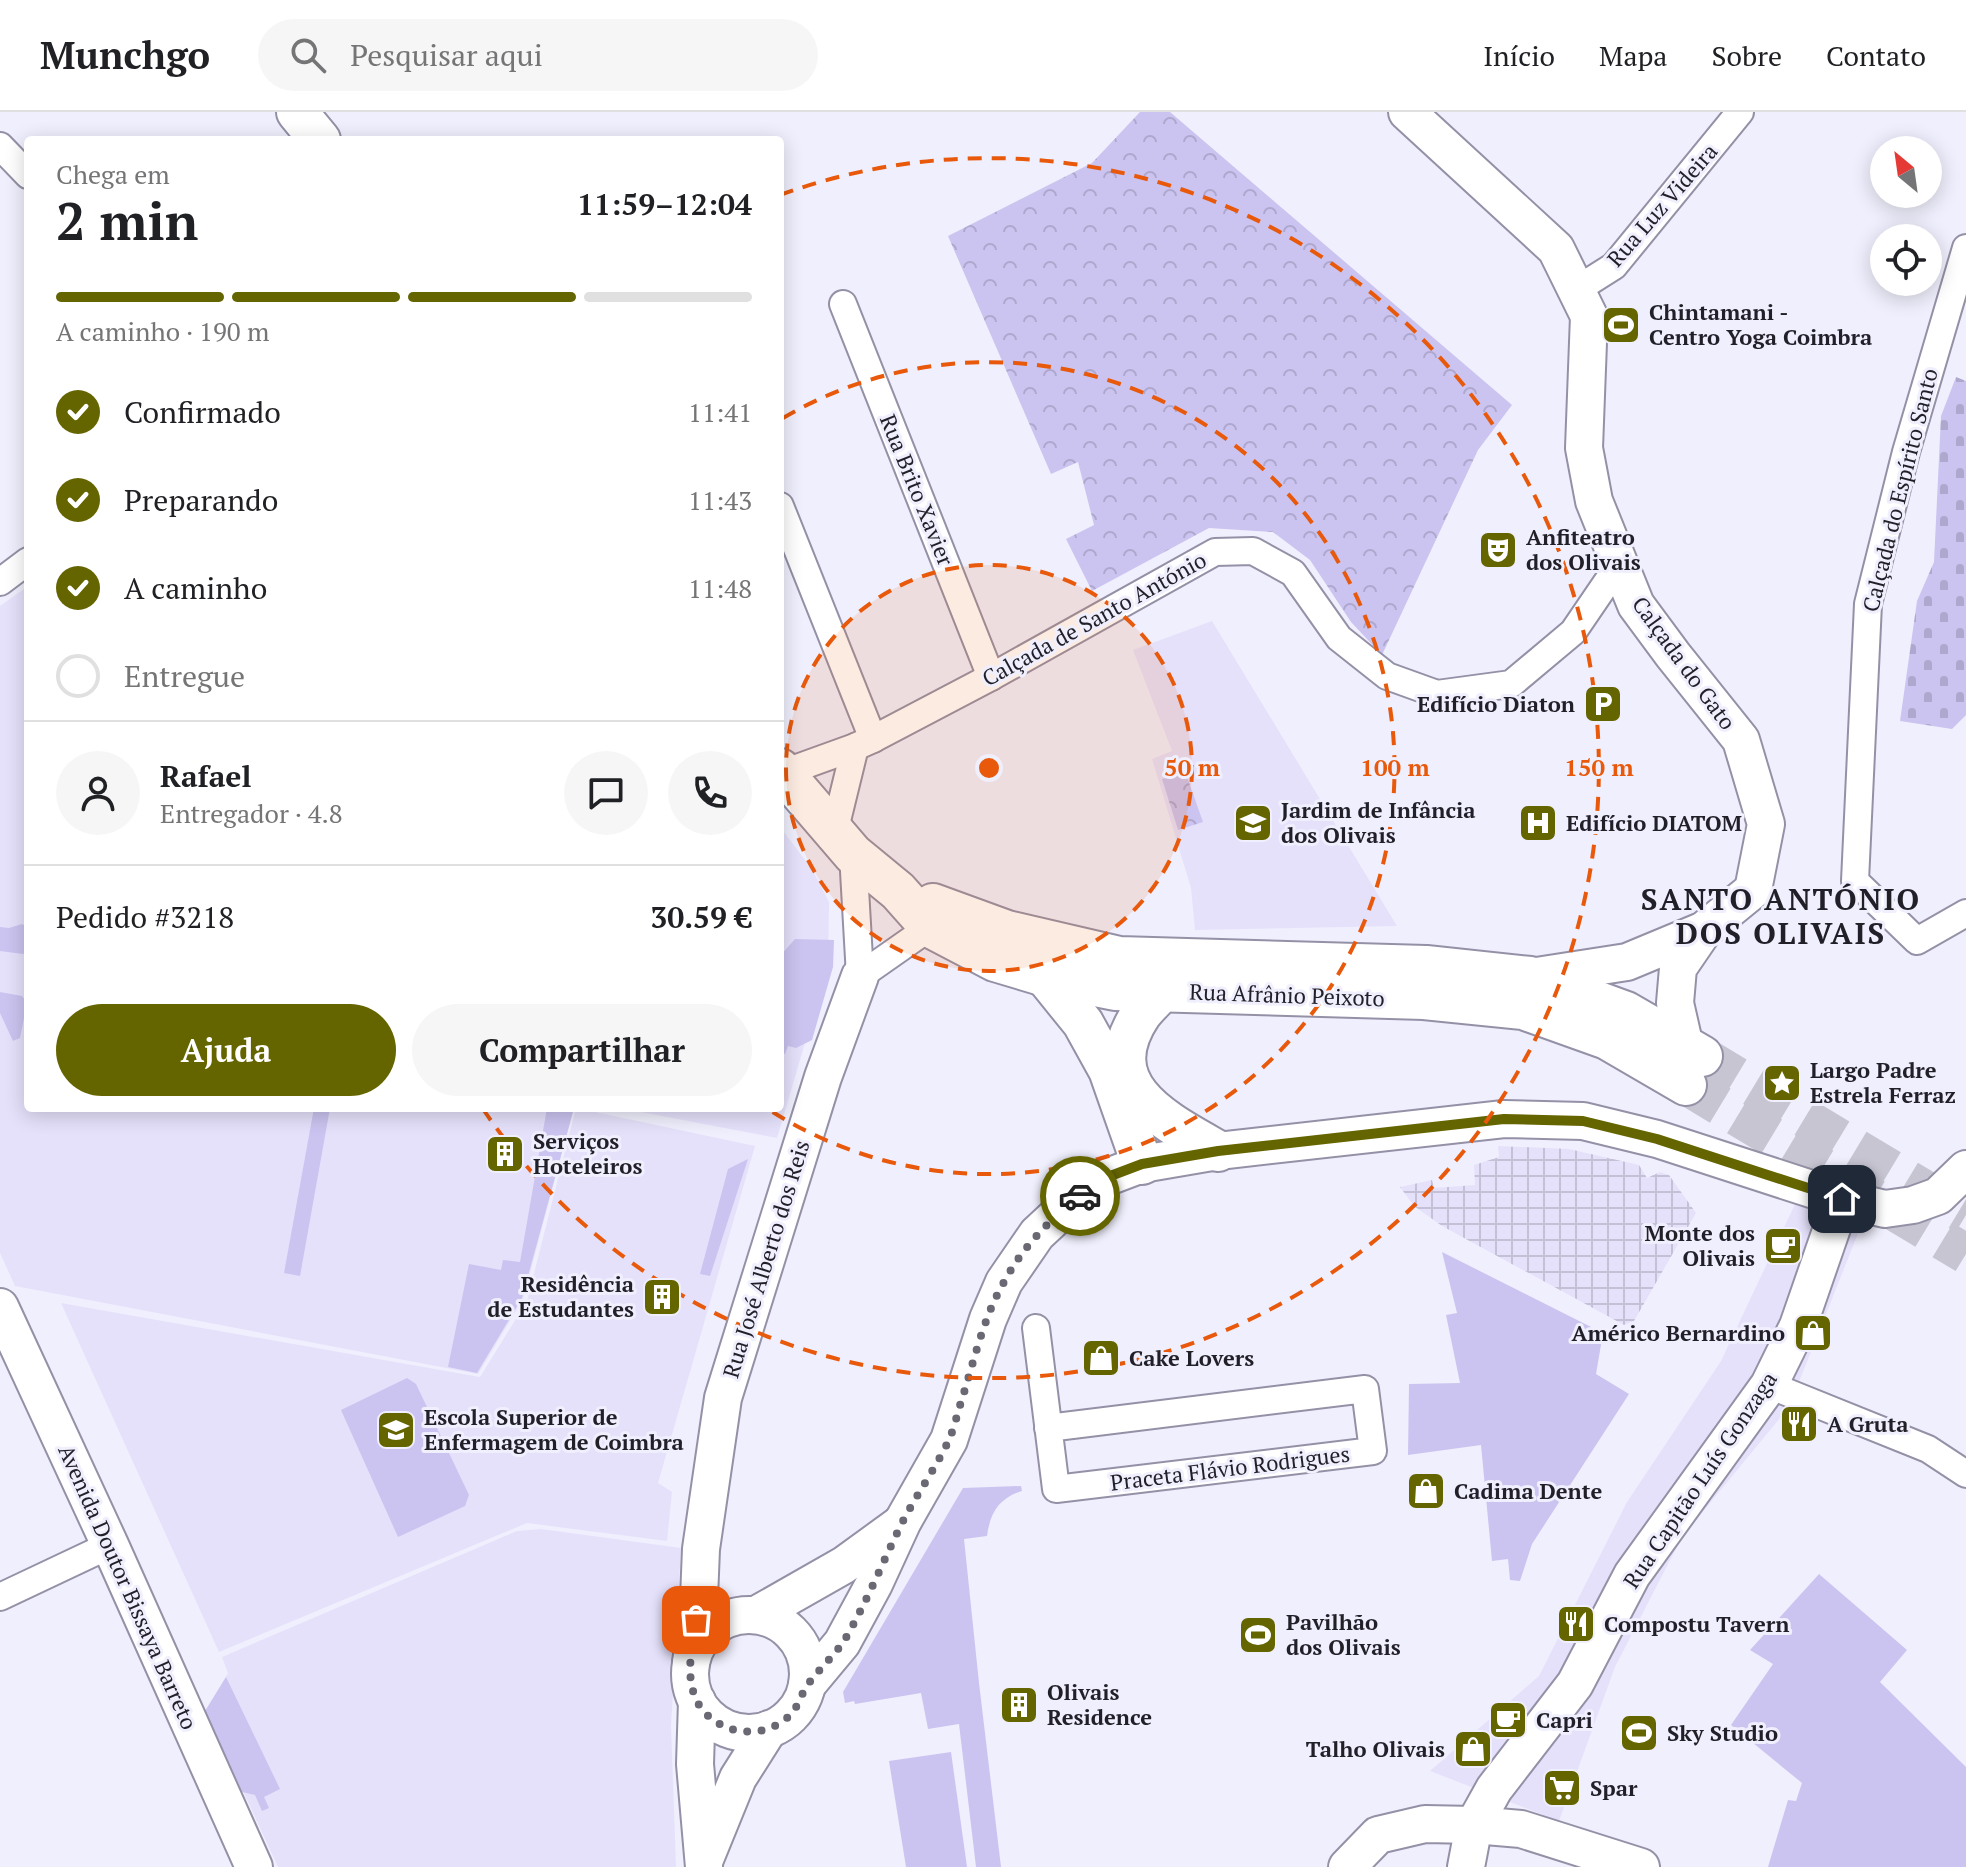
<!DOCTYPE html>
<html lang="pt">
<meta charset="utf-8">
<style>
:root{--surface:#fff;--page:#f6f6f6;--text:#202124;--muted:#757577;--line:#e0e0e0;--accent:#656500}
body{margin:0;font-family:"PT Serif",serif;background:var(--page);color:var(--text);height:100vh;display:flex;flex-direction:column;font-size:30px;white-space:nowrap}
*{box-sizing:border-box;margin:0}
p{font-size:26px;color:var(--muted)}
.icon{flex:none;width:44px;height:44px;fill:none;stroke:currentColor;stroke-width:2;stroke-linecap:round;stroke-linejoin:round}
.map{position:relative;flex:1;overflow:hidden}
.panel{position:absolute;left:24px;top:24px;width:760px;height:976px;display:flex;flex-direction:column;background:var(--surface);border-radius:8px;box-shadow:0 4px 20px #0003}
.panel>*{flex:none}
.needle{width:52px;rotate:331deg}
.controls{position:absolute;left:1870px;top:24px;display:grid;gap:16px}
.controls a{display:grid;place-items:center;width:72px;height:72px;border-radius:50%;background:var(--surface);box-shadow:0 4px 20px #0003;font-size:40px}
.pin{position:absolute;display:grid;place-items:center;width:68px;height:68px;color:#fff;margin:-34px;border-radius:16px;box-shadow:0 4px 12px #0006}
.courier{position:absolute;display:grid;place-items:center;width:80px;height:80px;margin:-40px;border:6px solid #656500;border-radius:50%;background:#fff;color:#222;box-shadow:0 2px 10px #0007}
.headline em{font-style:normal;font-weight:800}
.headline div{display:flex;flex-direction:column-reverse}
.headline{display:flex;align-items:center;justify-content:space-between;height:136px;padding:0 32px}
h1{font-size:52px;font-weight:800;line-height:60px}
.bar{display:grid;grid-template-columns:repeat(4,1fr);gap:12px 8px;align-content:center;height:96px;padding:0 32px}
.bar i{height:10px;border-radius:6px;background:var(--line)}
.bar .on{background:var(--accent)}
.bar p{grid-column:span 4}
.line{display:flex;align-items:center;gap:20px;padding:0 32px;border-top:2px solid var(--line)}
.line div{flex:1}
.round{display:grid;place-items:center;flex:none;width:84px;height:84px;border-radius:42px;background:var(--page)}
ol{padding:0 32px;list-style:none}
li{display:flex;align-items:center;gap:24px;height:88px}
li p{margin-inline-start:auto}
li .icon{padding:8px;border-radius:50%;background:var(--accent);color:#fff;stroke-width:4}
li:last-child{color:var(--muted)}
li i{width:44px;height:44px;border:4px solid var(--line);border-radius:50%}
.button{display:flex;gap:16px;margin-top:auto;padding:16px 32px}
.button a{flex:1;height:92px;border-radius:48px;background:var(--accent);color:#fff;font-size:32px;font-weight:800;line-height:92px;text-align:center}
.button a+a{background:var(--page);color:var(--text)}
header{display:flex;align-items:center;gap:48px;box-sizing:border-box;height:112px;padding:0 40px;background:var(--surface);border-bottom:2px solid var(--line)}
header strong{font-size:38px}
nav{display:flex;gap:44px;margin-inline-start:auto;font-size:28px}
.search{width:560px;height:72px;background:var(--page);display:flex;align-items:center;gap:20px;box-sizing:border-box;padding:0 28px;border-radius:44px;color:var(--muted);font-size:30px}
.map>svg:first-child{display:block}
.built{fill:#e5e1fb}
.industrial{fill:url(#industrial-grid)}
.green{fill:#cbc4f0}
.cemetery{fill:url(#cemetery-stones)}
.park{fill:url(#park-crowns)}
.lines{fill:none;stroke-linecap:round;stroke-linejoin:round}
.primary-tunnel{stroke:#c7c5d2;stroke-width:40;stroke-dasharray:40 20;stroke-linecap:butt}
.street-casing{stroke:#9491a7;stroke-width:30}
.secondary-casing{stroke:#9491a7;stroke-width:40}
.primary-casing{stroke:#9491a7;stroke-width:44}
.street{stroke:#fff;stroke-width:26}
.secondary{stroke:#fff;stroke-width:36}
.primary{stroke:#fff;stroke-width:40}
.done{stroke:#696873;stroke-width:8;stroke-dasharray:0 14.4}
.route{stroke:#656500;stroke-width:10}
.ring{fill:none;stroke:#e8590c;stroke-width:4;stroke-dasharray:14 10}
.labels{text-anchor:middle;stroke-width:6;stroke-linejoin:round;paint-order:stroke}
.street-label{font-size:22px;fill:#211f28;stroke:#f0effd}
.poi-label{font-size:22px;font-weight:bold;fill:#211f28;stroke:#f0effd;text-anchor:start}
.district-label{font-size:30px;font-weight:bold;letter-spacing:2px;fill:#211f28;stroke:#f0effd}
.centre{fill:#e8590c;stroke:#f0effd;stroke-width:4}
.ring-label{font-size:24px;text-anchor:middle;font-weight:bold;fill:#e8590c;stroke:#f0effd;stroke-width:6;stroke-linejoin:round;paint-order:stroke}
</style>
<header>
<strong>Munchgo</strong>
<div class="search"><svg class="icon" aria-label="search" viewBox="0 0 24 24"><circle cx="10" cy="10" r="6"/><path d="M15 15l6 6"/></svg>Pesquisar aqui</div>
<nav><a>Início</a><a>Mapa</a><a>Sobre</a><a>Contato</a></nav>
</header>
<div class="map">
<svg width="1966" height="1755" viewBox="0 0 1966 1755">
<defs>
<pattern id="industrial-grid" width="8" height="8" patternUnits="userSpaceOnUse" patternTransform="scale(2)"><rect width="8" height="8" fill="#e5e1fb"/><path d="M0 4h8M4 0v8" fill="none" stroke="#c4c1d7"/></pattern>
<pattern id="cemetery-stones" width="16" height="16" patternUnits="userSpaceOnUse" patternTransform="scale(2)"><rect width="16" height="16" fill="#cbc4f0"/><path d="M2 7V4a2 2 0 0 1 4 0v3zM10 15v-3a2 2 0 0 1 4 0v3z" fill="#aea8ce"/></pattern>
<pattern id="park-crowns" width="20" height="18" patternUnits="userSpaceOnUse" patternTransform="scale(2)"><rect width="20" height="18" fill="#cbc4f0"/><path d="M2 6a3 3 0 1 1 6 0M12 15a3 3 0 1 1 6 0" fill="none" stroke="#aea8ce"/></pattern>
</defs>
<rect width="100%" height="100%" fill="#f0effd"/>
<g class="built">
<polygon points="28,474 28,996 574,996 523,1187 478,1262 15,1174 0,1141 0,494"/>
<polygon points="1212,509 1397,814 1195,818 1191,776 1152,647 1172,639 1133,538"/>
<polygon points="780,715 812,757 829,790 828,853 777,1026 620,996 780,996"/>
<polygon points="576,996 755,1034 658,1371 672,1380 667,1429 527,1411 219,1540 61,1191 480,1265 527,1189"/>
<polygon points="1796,1090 1859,1119 1789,1295 1682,1425 1615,1555 1559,1709 1430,1659 1539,1564 1627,1390 1721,1249"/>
<polygon points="541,1417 681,1436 671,1614 676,1755 278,1755 206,1599 228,1561 222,1545 517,1419"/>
</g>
<polygon class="industrial" points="1498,1034 1569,1037 1639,1053 1647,1066 1660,1060 1669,1063 1696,1101 1634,1209 1624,1213 1442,1114 1414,1094 1400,1075 1432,1068 1434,1076 1475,1073 1474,1053 1499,1045"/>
<g class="green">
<polygon points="22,812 28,815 28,839 23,842 0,839 0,815 9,816"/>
<polygon points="795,827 834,828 833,855 812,928 796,936 788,934 785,942 780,941 780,844"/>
<polygon points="0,880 22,884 27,891 20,926 13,929 0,901"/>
<polygon points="314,996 330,996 300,1164 284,1161"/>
<polygon points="547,996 574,996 522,1186 477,1261 448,1255 469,1152 501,1158 503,1148 520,1150"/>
<polygon points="748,1047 710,1164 700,1162 728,1057"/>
<polygon points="1442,1140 1603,1221 1596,1262 1629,1282 1532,1432 1520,1469 1510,1468 1508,1447 1492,1449 1481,1333 1408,1343 1409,1272 1460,1271 1446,1203 1457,1201"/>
<polygon points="407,1266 416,1272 469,1383 465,1394 398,1425 341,1298"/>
<path d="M1021 1374 1022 1379C999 1386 990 1401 987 1424L964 1427 979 1571 1001 1755H976L959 1612 928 1617 921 1581 855 1592 854 1589 845 1591 843 1580 963 1376Z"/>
<polygon points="1819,1462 1907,1538 1880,1570 1966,1655 1966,1755 1768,1755 1788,1688 1796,1689 1802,1671 1731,1613 1773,1552 1750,1538"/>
<polygon points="226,1565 280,1677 264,1685 269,1696 262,1699 255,1683 242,1680 205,1599"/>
<polygon points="951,1640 967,1755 906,1755 889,1649"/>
</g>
<polygon class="cemetery" points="1956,265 1966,269 1966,603 1952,617 1900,609 1917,489 1934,450 1941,304"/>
<g class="park">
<polygon points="1140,0 1170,0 1512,293 1478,338 1382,543 1351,510 1310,448 1273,420 1209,416 1092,479 1066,427 1094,413 1078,350 1051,362 948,124 1092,51"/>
<polygon points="1185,659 1203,710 1178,718 1162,667"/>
</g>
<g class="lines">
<g class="primary-tunnel">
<polyline points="1702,944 1966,1103"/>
<polyline points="1686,973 1966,1142"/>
</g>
<g class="street-casing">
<g id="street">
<polyline points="0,34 28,63"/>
<polyline points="1966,136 1906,340 1868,492 1855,769 1917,829 1966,801"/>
<polyline points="1576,178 1614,154 1740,0"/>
<polyline points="843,192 991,565"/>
<polyline points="780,394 873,627"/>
<polyline points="0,470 28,449"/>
<polyline points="783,661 855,635 873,627 991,565 1215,440 1253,439 1293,461 1339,526 1387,564 1437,582 1511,572 1573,520 1620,451"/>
<polyline points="834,721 855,635"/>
<polyline points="853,742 860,864"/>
<polyline points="860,864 930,815"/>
<polyline points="1036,1216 1056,1377 1373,1339 1365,1277 1048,1316"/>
<polyline points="1769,1273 1928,1337 1966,1362"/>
<polyline points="0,1485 110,1433"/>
</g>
</g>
<g class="secondary-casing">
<g id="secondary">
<polyline points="1407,0 1556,137 1589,204 1584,336 1594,389 1636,493 1673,543 1741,628 1766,712 1753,778 1704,818 1678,856 1675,891 1685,935"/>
<polyline points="1530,865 1627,850 1704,818"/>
<polyline points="0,1195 110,1433 254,1755"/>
<polyline points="756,1503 844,1453 899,1413"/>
<circle cx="749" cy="1562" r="59"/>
<polyline points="691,1551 699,1486 701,1437 723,1286 823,965 860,864"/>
<polyline points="807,1573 842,1531 874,1472 903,1409 949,1328 988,1207 1004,1170 1037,1122 1066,1095 1105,1066 1142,1052 1218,1039 1504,1007 1583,1009 1657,1027 1842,1087 1885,1097 1913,1093 1938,1084 1966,1057"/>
<polyline points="697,1589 695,1652 704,1755"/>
<polyline points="705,1747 738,1666 769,1617"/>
<polyline points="1347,1755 1378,1723 1425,1712 1474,1713 1521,1717 1641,1755"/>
<polyline points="1466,1755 1474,1713 1494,1677 1575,1572 1632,1463 1769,1273 1798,1214 1842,1087"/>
</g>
</g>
<g class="primary-casing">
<g id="primary">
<polyline points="297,0 320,28"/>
<polyline points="780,657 853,742 898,779 930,815 995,849 1045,864 1115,878 1424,887 1523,897 1607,927 1686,973"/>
<polyline points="933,792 1007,819 1119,845 1426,854 1530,865 1626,900 1702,944"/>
<polyline points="1045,864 1083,911 1109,958 1142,1052"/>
<path d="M1162 879C1155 887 1147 894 1141 902 1093 974 1165 1009 1218 1039"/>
</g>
</g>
<use href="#street" class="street"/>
<use href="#secondary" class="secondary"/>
<use href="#primary" class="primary"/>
</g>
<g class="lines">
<path class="done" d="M696 1508C692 1537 683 1570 701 1596 720 1621 756 1627 782 1610 800 1597 798 1586 809 1571 820 1556 834 1544 844 1529 867 1490 883 1449 903 1409 917 1382 935 1357 948 1330 954 1317 957 1303 961 1290 974 1250 983 1206 1004 1170 1022 1136 1049 1108 1080 1084"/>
<polyline class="route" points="1080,1084 1105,1066 1142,1052 1218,1039 1504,1007 1583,1009 1657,1027 1842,1087"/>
</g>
<circle cx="989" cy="656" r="203" fill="#e8590c" fill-opacity=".12"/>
<g class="ring">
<circle cx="989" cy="656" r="203"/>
<path d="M783 306A406 406 0 1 1 768 997"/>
<path d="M780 83A610 610 0 1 1 483 997"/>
</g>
<defs>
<g id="stadium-square" transform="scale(2)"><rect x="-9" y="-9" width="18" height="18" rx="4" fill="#656500" stroke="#f0effd"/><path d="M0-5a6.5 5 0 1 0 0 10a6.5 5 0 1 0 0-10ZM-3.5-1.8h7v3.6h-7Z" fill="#fff"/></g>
<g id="theatre-square" transform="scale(2)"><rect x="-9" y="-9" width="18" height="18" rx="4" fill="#656500" stroke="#f0effd"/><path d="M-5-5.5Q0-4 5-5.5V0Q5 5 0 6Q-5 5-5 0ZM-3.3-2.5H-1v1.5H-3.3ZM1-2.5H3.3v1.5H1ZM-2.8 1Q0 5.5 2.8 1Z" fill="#fff"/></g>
<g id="parking-square" transform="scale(2)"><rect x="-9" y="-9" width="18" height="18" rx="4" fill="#656500" stroke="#f0effd"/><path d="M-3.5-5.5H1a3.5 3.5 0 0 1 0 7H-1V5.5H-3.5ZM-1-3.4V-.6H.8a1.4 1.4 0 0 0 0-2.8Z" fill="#fff"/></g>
<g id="school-square" transform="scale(2)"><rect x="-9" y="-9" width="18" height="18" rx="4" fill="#656500" stroke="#f0effd"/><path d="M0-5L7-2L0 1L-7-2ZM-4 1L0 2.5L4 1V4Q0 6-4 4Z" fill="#fff"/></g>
<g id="hospital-square" transform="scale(2)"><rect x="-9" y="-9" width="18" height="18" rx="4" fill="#656500" stroke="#f0effd"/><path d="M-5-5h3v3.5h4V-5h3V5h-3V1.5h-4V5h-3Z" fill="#fff"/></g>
<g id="sight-square" transform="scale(2)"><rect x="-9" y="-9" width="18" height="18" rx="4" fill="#656500" stroke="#f0effd"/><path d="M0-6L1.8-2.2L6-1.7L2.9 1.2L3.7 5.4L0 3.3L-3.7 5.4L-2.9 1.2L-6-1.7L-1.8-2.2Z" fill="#fff"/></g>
<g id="building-square" transform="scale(2)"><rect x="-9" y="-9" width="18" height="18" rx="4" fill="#656500" stroke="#f0effd"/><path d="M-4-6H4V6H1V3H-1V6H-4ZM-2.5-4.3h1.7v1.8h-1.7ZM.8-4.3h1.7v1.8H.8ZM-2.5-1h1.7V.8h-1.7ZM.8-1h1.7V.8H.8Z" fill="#fff"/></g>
<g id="cafe-square" transform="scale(2)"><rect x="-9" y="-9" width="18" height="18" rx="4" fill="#656500" stroke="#f0effd"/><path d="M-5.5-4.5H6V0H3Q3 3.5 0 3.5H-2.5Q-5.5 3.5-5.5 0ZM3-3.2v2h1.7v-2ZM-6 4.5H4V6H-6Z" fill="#fff"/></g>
<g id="shop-square" transform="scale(2)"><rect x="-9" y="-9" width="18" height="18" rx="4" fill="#656500" stroke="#f0effd"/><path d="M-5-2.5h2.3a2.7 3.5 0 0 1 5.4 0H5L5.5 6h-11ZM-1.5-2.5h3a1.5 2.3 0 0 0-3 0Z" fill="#fff"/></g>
<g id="restaurant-square" transform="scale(2)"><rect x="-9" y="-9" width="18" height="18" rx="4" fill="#656500" stroke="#f0effd"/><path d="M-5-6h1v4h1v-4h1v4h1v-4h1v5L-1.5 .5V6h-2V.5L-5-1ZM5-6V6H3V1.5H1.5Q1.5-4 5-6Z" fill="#fff"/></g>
<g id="university-square" transform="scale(2)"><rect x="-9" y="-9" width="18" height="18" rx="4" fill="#656500" stroke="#f0effd"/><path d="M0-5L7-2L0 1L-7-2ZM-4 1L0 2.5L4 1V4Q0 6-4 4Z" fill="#fff"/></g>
<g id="supermarket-square" transform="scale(2)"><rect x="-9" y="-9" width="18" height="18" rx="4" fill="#656500" stroke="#f0effd"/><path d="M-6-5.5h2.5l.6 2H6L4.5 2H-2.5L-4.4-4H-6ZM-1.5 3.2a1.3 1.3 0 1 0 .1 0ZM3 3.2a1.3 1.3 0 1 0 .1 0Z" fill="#fff"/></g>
</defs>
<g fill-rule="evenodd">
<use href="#stadium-square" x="1621" y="213"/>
<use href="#theatre-square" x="1498" y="438"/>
<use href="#parking-square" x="1603" y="592"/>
<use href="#school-square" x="1253" y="711"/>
<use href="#hospital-square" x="1538" y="711"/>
<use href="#sight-square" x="1782" y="971"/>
<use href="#building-square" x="505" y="1042"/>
<use href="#cafe-square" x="1783" y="1134"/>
<use href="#building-square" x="662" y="1185"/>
<use href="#shop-square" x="1813" y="1221"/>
<use href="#shop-square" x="1101" y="1246"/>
<use href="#restaurant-square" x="1799" y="1312"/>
<use href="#university-square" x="396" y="1318"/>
<use href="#shop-square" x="1426" y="1379"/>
<use href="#restaurant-square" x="1576" y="1512"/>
<use href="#stadium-square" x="1258" y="1523"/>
<use href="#building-square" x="1019" y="1593"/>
<use href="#cafe-square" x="1508" y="1608"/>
<use href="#stadium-square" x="1639" y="1621"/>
<use href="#shop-square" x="1473" y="1637"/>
<use href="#supermarket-square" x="1562" y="1676"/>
</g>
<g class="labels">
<g class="street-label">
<text transform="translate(1662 93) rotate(-49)" y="8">Rua Luz Videira</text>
<text transform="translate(917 378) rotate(68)" y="8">Rua Brito Xavier</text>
<text transform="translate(1900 378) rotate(-76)" y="8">Calçada do Espírito Santo</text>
<text transform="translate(1094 507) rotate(-29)" y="8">Calçada de Santo António</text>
<text transform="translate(1684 551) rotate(54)" y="8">Calçada do Gato</text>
<text transform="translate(1287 883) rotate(2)" y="8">Rua Afrânio Peixoto</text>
<text transform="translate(766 1147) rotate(-73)" y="8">Rua José Alberto dos Reis</text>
<text transform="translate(1230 1356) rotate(-7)" y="8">Praceta Flávio Rodrigues</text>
<text transform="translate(1700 1368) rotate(-56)" y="8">Rua Capitão Luís Gonzaga</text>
<text transform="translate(128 1475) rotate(66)" y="8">Avenida Doutor Bissaya Barreto</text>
</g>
<g class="poi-label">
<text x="1649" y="208">Chintamani -<tspan x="1649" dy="25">Centro Yoga Coimbra</tspan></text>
<text x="1526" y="433">Anfiteatro<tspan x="1526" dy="25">dos Olivais</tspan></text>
<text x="1575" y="600" text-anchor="end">Edifício Diaton</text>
<text x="1281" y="706">Jardim de Infância<tspan x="1281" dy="25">dos Olivais</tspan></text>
<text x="1566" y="719">Edifício DIATOM</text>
<text x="1810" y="966">Largo Padre<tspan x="1810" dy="25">Estrela Ferraz</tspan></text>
<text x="533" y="1037">Serviços<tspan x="533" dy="25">Hoteleiros</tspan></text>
<text x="1755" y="1129" text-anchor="end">Monte dos<tspan x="1755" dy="25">Olivais</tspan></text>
<text x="634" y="1180" text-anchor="end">Residência<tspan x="634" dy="25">de Estudantes</tspan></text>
<text x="1785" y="1229" text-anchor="end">Américo Bernardino</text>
<text x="1129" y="1254">Cake Lovers</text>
<text x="424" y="1313">Escola Superior de<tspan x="424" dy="25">Enfermagem de Coimbra</tspan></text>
<text x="1827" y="1320">A Gruta</text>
<text x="1454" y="1387">Cadima Dente</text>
<text x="1286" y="1518">Pavilhão<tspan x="1286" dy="25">dos Olivais</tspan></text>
<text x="1604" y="1520">Compostu Tavern</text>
<text x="1047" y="1588">Olivais<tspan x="1047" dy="25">Residence</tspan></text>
<text x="1536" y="1616">Capri</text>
<text x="1667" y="1629">Sky Studio</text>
<text x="1445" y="1645" text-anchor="end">Talho Olivais</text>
<text x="1590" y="1684">Spar</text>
</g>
<g class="district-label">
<text x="1781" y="798">SANTO ANTÓNIO<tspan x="1781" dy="34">DOS OLIVAIS</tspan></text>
</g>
</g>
<circle cx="989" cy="656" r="12" class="centre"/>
<g class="ring-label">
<text x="1192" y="664">50 m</text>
<text x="1395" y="664">100 m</text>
<text x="1599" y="664">150 m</text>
</g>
</svg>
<div class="controls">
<a><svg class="needle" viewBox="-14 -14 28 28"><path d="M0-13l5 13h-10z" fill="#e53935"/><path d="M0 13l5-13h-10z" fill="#757577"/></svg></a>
<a><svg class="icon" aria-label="locate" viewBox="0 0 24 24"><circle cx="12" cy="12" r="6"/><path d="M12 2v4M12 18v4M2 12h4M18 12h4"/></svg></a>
</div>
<div class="pin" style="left:696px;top:1508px;background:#ea580c"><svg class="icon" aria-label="bag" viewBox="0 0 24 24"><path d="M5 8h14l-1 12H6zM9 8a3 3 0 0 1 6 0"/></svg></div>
<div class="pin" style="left:1842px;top:1087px;background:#1f2937"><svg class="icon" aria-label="home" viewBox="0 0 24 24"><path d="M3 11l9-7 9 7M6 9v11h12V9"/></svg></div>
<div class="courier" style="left:1080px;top:1084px"><svg class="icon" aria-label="car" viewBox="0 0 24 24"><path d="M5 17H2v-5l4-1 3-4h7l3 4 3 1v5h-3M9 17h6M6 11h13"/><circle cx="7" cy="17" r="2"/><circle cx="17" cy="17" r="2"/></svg></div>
<section class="panel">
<div class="headline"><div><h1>2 min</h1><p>Chega em</p></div><em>11:59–12:04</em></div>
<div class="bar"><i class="on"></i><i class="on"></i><i class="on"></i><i></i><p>A caminho · 190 m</p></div>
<ol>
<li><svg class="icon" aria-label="check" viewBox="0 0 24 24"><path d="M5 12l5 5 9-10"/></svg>Confirmado<p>11:41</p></li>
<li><svg class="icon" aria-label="check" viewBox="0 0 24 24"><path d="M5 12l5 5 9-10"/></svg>Preparando<p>11:43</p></li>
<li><svg class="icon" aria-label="check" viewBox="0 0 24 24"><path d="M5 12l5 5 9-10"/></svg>A caminho<p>11:48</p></li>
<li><i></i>Entregue</li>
</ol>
<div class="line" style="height:144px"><a class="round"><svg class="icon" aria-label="person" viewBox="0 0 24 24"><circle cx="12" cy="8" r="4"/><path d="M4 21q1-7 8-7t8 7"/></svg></a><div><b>Rafael</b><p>Entregador · 4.8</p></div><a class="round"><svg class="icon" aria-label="chat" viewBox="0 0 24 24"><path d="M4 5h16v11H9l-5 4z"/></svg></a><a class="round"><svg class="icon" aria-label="phone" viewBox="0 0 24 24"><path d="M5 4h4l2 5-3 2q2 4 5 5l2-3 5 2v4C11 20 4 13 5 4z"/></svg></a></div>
<div class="line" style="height:104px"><div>Pedido #3218</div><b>30.59 €</b></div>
<div class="button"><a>Ajuda</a><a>Compartilhar</a></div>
</section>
</div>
